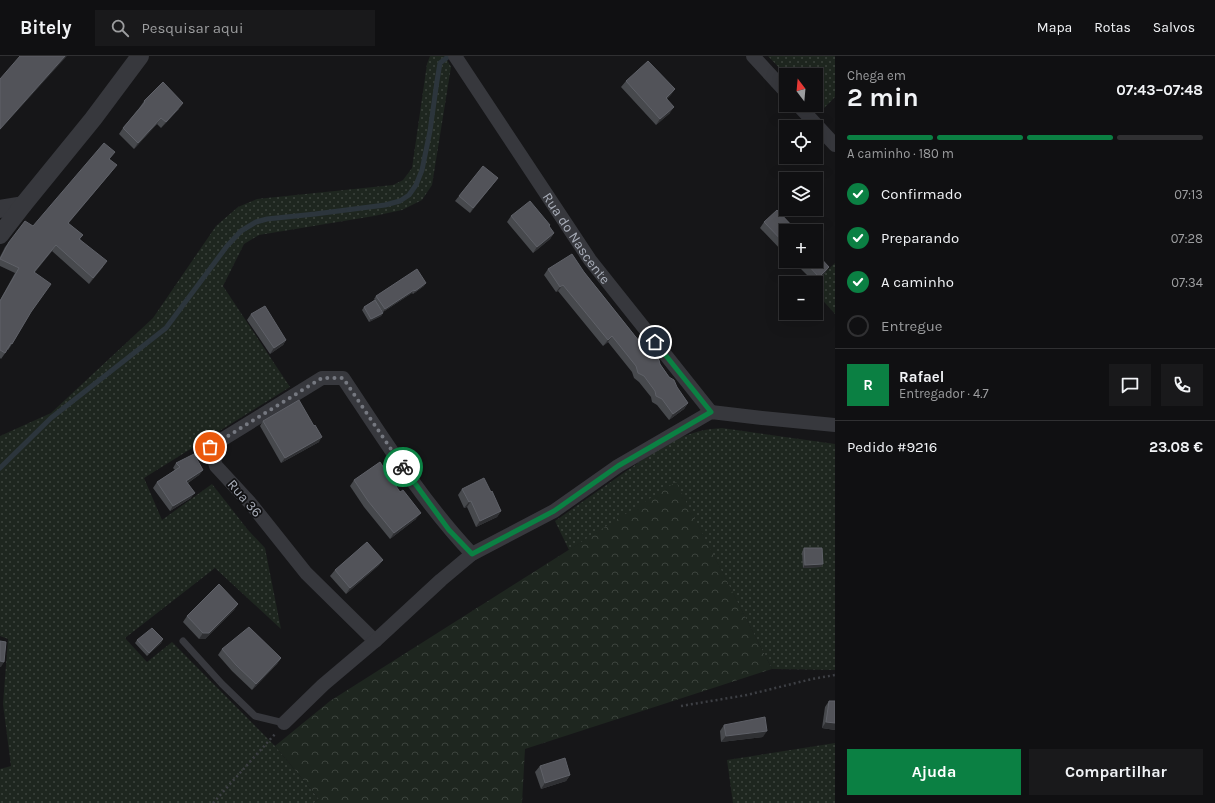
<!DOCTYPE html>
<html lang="pt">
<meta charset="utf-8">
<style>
:root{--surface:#101012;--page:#19191b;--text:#f1f3f6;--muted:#9c9d9f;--line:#303032;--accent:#0b8043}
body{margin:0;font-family:Karla,sans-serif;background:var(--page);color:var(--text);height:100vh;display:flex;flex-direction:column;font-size:15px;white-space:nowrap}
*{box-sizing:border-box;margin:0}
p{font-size:13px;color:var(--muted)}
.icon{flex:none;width:22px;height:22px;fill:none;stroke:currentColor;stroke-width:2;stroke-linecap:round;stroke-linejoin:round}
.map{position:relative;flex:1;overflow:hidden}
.drawer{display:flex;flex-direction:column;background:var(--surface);width:380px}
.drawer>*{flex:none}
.needle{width:26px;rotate:344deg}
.fabs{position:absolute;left:779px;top:12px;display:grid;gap:8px}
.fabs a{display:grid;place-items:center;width:44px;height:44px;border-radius:0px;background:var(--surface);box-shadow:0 4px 16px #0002,0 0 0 1px var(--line);font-size:20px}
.pin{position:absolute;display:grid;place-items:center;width:34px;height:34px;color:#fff;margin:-17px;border:2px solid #fff;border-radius:50%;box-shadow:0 1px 4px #0007}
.courier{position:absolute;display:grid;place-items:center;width:40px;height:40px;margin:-20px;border:3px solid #0b8043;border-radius:50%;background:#fff;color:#222;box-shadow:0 1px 5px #0007}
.overview em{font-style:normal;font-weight:700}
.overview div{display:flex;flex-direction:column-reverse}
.overview{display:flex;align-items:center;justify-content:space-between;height:68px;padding:0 12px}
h1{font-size:26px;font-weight:700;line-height:30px}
.bar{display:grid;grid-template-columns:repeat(4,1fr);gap:6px 4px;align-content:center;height:48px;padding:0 12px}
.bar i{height:5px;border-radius:3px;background:var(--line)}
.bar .current{background:var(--accent)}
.bar p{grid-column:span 4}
.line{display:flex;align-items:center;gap:10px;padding:0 12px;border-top:1px solid var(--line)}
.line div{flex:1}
.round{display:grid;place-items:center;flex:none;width:42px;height:42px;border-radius:0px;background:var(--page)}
ol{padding:0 12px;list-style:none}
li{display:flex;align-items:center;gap:12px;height:44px}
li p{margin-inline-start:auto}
li .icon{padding:4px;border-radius:50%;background:var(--accent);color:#fff;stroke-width:4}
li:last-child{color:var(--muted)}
li i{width:22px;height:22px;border:2px solid var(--line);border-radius:50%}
.button{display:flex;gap:8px;margin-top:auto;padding:8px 12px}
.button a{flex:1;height:46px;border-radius:0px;background:var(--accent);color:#fff;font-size:16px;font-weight:700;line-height:46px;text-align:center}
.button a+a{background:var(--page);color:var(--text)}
header{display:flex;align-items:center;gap:24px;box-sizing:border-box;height:56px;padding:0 20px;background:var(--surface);border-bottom:1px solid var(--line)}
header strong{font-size:19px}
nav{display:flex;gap:22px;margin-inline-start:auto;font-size:14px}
.search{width:280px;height:36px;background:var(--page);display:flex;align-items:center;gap:10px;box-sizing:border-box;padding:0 14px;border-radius:0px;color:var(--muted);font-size:15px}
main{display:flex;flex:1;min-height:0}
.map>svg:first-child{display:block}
.grass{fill:url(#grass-dots)}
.forest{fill:url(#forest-crowns)}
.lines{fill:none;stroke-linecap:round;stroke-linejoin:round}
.stream{stroke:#2c353c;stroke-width:5}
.path{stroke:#3d3f44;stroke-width:2.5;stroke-dasharray:2 3;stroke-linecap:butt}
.service{stroke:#37383d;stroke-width:7}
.minor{stroke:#37383d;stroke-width:14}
.tertiary{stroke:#37383d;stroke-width:18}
.wall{fill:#47494d}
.shaded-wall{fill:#2f3033}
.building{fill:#525359;stroke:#5f6168}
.done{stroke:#757880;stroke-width:4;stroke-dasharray:0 7.2}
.route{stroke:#0b8043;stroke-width:5}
.labels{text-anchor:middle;stroke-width:3.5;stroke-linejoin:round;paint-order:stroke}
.street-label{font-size:14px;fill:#a8adb8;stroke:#111113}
</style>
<header>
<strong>Bitely</strong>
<div class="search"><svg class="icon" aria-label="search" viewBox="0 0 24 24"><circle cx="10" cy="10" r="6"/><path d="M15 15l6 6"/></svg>Pesquisar aqui</div>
<nav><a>Mapa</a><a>Rotas</a><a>Salvos</a></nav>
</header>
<main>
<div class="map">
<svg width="835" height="747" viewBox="0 0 835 747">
<defs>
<pattern id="grass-dots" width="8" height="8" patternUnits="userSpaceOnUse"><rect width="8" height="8" fill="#1e261f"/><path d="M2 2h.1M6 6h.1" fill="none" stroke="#3c433d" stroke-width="1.8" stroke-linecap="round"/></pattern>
<pattern id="forest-crowns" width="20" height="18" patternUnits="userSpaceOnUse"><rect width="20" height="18" fill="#1e261f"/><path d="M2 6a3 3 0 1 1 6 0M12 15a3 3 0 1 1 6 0" fill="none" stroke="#3c433d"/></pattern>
</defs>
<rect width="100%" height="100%" fill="#161618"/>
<g class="grass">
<polygon points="430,0 445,0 451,11 432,129 422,144 402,154 374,160 259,179 244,188 223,230 290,331 144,422 162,464 212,428 248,474 265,492 281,573 215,512 125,582 147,606 172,586 275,690 319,743 314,747 0,747 0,713 11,710 3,648 8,583 0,580 0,380 51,357 153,262 216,170 238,151 257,143 393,129 403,124 412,112 427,8"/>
<polygon points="768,0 835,0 835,41 820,56 814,49 816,49 816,19 786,19"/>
<polygon points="835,207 835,258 816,237 816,227 814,227"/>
<path d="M722 372 835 388V614L772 613 676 427 569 494 555 465 662 390C681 380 700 373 722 372Z"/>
<polygon points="835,687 835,747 733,747 727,704"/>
</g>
<polygon class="forest" points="676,426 772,613 525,693 522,747 314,747 319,743 275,690 330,645"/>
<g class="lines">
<polyline class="stream" points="0,412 51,362 166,272 227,190 241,175 256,166 267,163 315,158 385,149 400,145 409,139 416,129 422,114 430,75 437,25 440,7 449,0"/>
<g class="path">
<polyline points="681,650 747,639 812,623 835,619"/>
<polyline points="213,747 275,678"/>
</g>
<polyline class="service" points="183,585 222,628 255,660 284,667"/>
<g class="minor">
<path id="s1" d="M455 0 590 204 711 356"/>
<polyline points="753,0 786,36"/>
<polyline points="798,49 835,89"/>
<path d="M375 585 306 517 251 448 216 410 210 391 322 322H343C383 382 422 445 472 498"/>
<polyline points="284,667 323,629 375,585 441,524 472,498 554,455 618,410 711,356 762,362 835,369"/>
</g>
<g class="tertiary">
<polyline points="0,153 23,149"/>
<polyline points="0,179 23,149 93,63 140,0"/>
</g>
</g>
<g class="wall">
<polygon points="626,25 675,33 667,43 670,57 656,69 621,31"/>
<polygon points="144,45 179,53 161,72 157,68 134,93 119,78 123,72 140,51"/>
<polygon points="110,103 113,114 68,167 83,179 80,183 103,211 89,228 52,195 35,216 30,257 12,288 8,294 8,293 1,303 0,302 0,244 15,217 0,210 0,201 5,191 9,186 33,170"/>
<polygon points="498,122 470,157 455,145 459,140"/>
<polygon points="511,160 550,169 549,171 554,177 550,183 533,197 507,166"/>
<polygon points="764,166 786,175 786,198 784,195 783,196 760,172"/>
<polygon points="793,205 816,205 829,211 825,217 815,227"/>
<polygon points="548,213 584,216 639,285 652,298 660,308 688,347 684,353 669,364 657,349 652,346 651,341 639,326 634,322 632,316 608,286 603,290 558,235 556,236 544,219"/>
<polygon points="424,230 413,238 412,237 383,256 378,249 383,257 381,260 369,266 362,254 364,251 375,244 374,243 376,240"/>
<polygon points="251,258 286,284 283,289 270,298 247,264"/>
<polygon points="263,365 319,386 281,407 260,370"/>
<polygon points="176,407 203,414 199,419 188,427 191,442 170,455 153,432 157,426 175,414 173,412"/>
<polygon points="354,424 400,436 416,463 390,483 364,451 350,430"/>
<polygon points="462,433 491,436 501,455 497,461 476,471 467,451 464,452 458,439"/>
<polygon points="804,492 821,511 803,512 802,496"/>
<polygon points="383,504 378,510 346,538 330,520 335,514"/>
<polygon points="238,548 234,554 205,583 199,583 183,566 187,560"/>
<polygon points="163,583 161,587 147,600 135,587 137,584"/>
<polygon points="222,593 281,602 277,608 252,634 232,615 218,599"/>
<polygon points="829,645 835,674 822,672 825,651"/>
<polygon points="724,669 763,681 721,686 720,675"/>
<polygon points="540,710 570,719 566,725 541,733 535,716"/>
</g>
<g class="shaded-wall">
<polygon points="65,0 67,0 0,74 0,73"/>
<polygon points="675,33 671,39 662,48 666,42"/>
<polygon points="183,47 179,53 161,72 166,66"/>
<polygon points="674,51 670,57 656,69 660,63"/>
<polygon points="161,62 157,68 134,93 138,87"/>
<polygon points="117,109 113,114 64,173 68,167"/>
<polygon points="498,122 470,157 473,152"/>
<polygon points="554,177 550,183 533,197 537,191"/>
<polygon points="56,189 52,195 31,221 34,216"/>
<polygon points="107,205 103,211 89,228 93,222"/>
<polygon points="829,211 825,217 815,227 819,221"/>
<polygon points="426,227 424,230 413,238 415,235"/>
<polygon points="563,229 558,235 556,236 560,231"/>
<polygon points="414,234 412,237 383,256 385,253"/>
<polygon points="383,257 381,260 369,266 371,263"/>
<polygon points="612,280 608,286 603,290 608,284"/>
<polygon points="286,284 283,289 270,298 274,292"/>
<polygon points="688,347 684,353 669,364 673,358"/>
<polygon points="322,381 319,386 281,407 285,402"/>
<polygon points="203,414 199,419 183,430 186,425"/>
<polygon points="195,437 191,442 170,455 173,450"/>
<polygon points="471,445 467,451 464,452 469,446"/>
<polygon points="501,455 497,461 476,471 480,465"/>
<polygon points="421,457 416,463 390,483 394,477"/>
<polygon points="383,504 378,510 346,538 350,532"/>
<polygon points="823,508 821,511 803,512 805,509"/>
<polygon points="238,548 234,554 205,583 199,583 203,577"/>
<polygon points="163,583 161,587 147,600 149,597"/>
<polygon points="281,602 277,608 252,634 256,628"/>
<polygon points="0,605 4,606 1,611 0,611"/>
<polygon points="826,666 835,667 835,674 822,672"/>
<polygon points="767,675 763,681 721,686 726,680"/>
<polygon points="570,719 566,725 541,733 545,727"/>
</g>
<g class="building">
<polygon points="20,0 65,0 0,73 0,23"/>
<polygon points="648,5 675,33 666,42 674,51 660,63 626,25"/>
<polygon points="163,26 183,47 166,66 161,62 138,87 123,72 145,46 144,45"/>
<polygon points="104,87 115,96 109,103 117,109 68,167 83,179 79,183 107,205 93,222 56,189 34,216 51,228 31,256 12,288 11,287 5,297 0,294 0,245 19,212 0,203 9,186 25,165 33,170"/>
<polygon points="483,110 498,122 473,152 459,140"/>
<polygon points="530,145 550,169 549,170 554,177 537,191 511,160"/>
<polygon points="777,154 797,175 786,175 786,189 764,166"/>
<polygon points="816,197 829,211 819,221 804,205 816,205"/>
<polygon points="572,198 584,216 639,285 641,284 652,298 655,300 659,304 660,308 669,321 674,324 677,331 688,347 673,358 662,343 656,340 655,335 644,320 638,317 636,310 612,280 608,284 563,229 560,231 548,213"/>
<polygon points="417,213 426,227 415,235 414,234 385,253 376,240"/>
<polygon points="375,244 383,257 371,263 364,251"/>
<polygon points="265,250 286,284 274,292 251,258"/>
<polygon points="299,344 314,370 315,369 322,381 285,402 263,365"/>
<polygon points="194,398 203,414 186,425 195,437 173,450 157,426 180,411 176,407"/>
<polygon points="380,406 400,436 403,434 421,457 394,477 368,445 354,424"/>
<polygon points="484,422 491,436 492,435 501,455 480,465 471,445 469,446 462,433"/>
<polygon points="367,486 383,504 350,532 335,514"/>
<polygon points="804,492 822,492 823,508 805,509"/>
<polygon points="219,528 238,548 209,577 203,577 187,560"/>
<polygon points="249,571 281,602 256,628 236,609 222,593"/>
<polygon points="152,572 163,583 149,597 137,584"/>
<polygon points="0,585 6,586 4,606 0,605"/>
<polygon points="829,645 835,645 835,667 826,666"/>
<polygon points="765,661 767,675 726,680 724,669"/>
<polygon points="565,702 570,719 545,727 540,710"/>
</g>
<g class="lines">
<polyline class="done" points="210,391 322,322 343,322 403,411"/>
<polyline class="route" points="403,411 449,474 472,498 554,455 618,410 711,356 655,286"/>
</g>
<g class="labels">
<g class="street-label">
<text dy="5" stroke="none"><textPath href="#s1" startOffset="219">Rua do Nascente</textPath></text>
<text transform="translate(245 442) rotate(49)" y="5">Rua 36</text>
</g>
</g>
</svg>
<div class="fabs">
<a><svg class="needle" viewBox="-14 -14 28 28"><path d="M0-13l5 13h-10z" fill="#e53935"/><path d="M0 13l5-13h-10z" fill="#9c9d9f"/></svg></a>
<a><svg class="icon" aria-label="locate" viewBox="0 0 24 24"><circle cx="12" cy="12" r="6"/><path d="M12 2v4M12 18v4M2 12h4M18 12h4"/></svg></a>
<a><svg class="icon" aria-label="layers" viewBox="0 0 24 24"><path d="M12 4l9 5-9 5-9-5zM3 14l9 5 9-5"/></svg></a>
<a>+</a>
<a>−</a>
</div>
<div class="pin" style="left:210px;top:391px;background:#ea580c"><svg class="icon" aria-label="bag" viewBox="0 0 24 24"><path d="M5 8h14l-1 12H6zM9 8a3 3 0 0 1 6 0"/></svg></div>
<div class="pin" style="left:655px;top:286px;background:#1f2937"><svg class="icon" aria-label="home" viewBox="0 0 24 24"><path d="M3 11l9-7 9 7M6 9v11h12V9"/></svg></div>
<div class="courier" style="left:403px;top:411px"><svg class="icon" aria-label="bike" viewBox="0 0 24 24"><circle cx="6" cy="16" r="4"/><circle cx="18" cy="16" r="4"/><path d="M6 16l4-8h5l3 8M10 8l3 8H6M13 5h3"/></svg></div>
</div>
<section class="drawer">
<div class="overview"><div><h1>2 min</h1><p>Chega em</p></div><em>07:43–07:48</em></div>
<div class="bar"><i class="current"></i><i class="current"></i><i class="current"></i><i></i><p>A caminho · 180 m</p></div>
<ol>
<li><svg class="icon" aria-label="check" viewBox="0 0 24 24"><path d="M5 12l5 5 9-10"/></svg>Confirmado<p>07:13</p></li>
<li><svg class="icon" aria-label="check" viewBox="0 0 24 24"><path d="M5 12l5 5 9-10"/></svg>Preparando<p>07:28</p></li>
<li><svg class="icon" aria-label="check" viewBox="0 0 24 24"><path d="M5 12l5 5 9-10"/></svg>A caminho<p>07:34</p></li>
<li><i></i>Entregue</li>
</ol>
<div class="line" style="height:72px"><b class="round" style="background:var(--accent);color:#fff">R</b><div><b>Rafael</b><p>Entregador · 4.7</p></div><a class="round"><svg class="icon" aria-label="chat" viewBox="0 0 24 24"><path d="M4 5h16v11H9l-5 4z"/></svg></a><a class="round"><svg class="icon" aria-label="phone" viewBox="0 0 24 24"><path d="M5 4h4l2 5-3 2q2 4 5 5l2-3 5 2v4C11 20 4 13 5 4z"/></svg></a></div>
<div class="line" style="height:52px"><div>Pedido #9216</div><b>23.08 €</b></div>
<div class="button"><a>Ajuda</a><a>Compartilhar</a></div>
</section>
</main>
